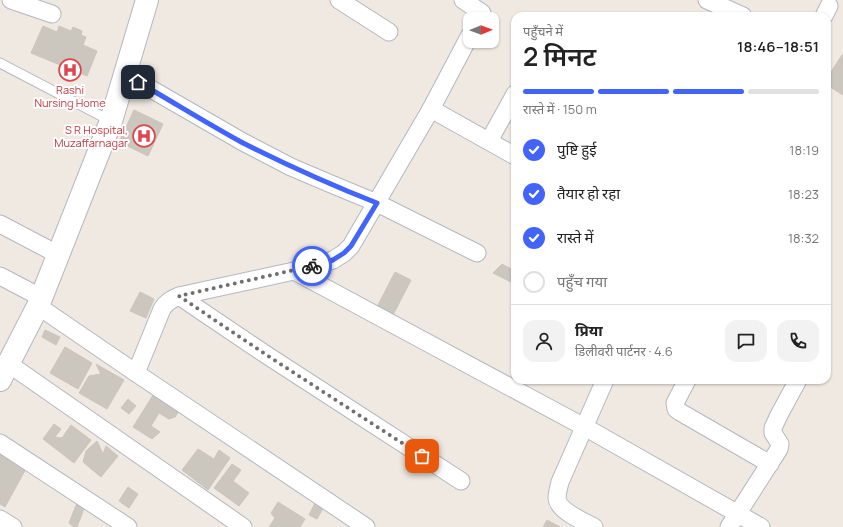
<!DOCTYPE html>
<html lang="hi">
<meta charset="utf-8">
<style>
:root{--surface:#fff;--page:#f2f2f2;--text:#222;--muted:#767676;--line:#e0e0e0;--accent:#4264fb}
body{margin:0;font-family:Manrope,"Noto Sans Devanagari",sans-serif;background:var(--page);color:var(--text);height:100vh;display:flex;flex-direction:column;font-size:15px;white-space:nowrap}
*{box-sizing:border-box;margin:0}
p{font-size:13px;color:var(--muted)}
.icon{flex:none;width:22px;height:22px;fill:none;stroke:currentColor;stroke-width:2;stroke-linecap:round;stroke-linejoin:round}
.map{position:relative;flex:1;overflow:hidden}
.panel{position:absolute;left:511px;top:12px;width:320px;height:372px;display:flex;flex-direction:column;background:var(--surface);border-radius:12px;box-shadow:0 1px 3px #0004}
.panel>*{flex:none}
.needle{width:26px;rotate:89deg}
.tools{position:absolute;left:463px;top:12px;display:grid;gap:8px}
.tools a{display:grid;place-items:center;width:36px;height:36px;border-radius:8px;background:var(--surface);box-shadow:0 1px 3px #0004;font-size:20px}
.pin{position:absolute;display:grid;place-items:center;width:34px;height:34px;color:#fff;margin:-17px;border-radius:8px;box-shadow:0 2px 6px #0006}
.courier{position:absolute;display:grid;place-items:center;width:40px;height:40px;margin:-20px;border:3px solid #4264fb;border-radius:50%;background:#fff;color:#222;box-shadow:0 1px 5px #0007}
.headline em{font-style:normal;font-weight:600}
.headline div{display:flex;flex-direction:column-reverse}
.headline{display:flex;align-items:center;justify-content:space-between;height:68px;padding:0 12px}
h1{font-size:26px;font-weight:600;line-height:30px}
.bar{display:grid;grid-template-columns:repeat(4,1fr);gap:6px 4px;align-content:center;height:48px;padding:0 12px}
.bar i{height:5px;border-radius:3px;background:var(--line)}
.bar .active{background:var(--accent)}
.bar p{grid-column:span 4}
.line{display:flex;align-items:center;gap:10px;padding:0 12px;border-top:1px solid var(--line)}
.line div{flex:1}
.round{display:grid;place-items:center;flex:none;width:42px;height:42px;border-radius:12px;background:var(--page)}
ol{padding:0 12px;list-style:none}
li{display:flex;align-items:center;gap:12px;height:44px}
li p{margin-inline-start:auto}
li .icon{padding:4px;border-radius:50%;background:var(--accent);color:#fff;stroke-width:4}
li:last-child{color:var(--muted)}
li i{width:22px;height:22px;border:2px solid var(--line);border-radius:50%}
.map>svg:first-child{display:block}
.building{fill:#cbc7bf;stroke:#cbc5ba}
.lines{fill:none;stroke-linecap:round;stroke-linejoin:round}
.lane-casing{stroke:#b4b7c1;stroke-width:11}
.street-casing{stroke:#b4b7c1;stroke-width:19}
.secondary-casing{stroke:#b4b7c1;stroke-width:24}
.lane{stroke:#fff;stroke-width:9}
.street{stroke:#fff;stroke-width:17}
.secondary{stroke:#fff;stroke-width:22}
.done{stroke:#726f6d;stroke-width:4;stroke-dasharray:0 7.2}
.route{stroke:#4264fb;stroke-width:5}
.labels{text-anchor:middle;stroke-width:4;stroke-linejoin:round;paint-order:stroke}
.health-label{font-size:11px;fill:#be3a42;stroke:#fff}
</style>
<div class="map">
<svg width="843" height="527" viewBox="0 0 843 527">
<rect width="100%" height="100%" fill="#efe9e1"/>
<g class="building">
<polygon points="43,26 57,32 59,26 71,31 73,27 82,31 81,35 86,37 83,45 97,51 87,76 31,53"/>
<polygon points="842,55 843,55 843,95 827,85 827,78"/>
<polygon points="134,110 163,124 148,156 119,142"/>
<polygon points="502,264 515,271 515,284 493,273"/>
<polygon points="395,272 411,280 393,315 377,307"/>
<polygon points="140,292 154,299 146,318 130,311"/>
<polygon points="45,330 60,337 56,345 42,337"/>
<polygon points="65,347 92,363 78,389 50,373"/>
<polygon points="96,364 124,380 107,409 79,393 89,376 101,374"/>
<polygon points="155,392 180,409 175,417 169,419 159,413 151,426 160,432 152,439 133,427"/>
<polygon points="128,399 136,406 129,414 121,408"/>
<polygon points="54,424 61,429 55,437 62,438 71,425 91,440 74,463 43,439"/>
<polygon points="97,441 103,454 106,446 118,456 101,477 83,462 86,451"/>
<polygon points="198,449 214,459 219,450 230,458 208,490 182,470"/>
<polygon points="0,452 28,465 5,507 0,504"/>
<polygon points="232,464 241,470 233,481 249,493 239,506 214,488"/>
<polygon points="128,487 138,494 129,508 119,501"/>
<polygon points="316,501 325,505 317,519 309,515"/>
<polygon points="278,502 305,519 300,527 269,527 275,518 271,513"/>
<polygon points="77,503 85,506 77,527 74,527 69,523"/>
<polygon points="547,520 560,527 543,527"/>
</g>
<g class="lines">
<g class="lane-casing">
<polyline id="lane" points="0,63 111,121"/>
</g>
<g class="street-casing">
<g id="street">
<polyline points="11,0 52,14"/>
<polyline points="339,0 389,32"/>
<polyline points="463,0 482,13"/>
<polyline points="707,0 743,16"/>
<polyline points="824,16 829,6"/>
<polyline points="125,74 243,142 291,167 331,184 377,203 477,253"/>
<polyline points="431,109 515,156"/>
<polyline points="489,141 515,94"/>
<polyline points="0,224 59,255"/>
<polyline points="294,271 590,430 761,527"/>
<polyline points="0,276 42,298"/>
<polyline points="179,296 265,354 461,481"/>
<polyline points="38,306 136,373 366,527"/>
<polyline points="9,364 243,527"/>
<path d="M136 373 162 309C166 302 172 299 179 296L294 271 321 264 333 260 344 253 351 246 431 109 470 35"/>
<polyline points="687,380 675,403 676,409 680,412 770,464"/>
<polyline points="0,443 128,527"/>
<polyline points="0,519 13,527"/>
<path d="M594 527C583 521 558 511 557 498 557 493 559 487 560 482L605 380"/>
<polyline points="729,527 779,449 780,444 773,433 773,428 779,415 798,380"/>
</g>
</g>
<g class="secondary-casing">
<polyline id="secondary" points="0,380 38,306 111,121 147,0"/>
</g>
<use href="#lane" class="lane"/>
<use href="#street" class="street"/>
<use href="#secondary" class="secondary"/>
</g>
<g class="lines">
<polyline class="done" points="312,266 179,296 265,354 422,456"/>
<path class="route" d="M138 82C173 102 208 124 243 143 287 165 331 185 377 203L351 246 344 253 333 260 312 266"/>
</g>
<defs>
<g id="hospital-ring" transform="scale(1.15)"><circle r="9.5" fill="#fff" stroke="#e0444e" stroke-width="1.5"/><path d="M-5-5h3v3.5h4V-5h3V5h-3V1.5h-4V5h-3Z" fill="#e0444e"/></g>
</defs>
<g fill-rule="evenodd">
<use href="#hospital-ring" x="70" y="70"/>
<use href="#hospital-ring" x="144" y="136"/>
</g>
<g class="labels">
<g class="health-label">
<text x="70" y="94">Rashi<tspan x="70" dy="13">Nursing Home</tspan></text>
<text x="128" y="134" text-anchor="end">S R Hospital,<tspan x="128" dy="13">Muzaffarnagar</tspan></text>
</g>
</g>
</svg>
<div class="tools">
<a><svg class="needle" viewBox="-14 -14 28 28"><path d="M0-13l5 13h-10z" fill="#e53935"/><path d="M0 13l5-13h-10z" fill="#767676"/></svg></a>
</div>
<div class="pin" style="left:422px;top:456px;background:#ea580c"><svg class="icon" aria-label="bag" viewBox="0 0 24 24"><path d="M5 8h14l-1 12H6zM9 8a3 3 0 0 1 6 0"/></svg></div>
<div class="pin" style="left:138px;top:82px;background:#1f2937"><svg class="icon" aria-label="home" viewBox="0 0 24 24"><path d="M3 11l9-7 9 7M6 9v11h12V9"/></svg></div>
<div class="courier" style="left:312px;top:266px"><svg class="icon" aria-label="bike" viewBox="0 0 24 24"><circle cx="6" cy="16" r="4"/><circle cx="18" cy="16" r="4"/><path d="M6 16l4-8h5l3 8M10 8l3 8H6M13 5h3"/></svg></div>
<section class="panel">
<div class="headline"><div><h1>2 मिनट</h1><p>पहुँचने में</p></div><em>18:46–18:51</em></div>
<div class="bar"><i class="active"></i><i class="active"></i><i class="active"></i><i></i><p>रास्ते में · 150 m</p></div>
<ol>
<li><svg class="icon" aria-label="check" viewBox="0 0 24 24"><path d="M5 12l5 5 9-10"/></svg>पुष्टि हुई<p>18:19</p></li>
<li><svg class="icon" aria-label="check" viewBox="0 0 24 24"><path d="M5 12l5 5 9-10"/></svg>तैयार हो रहा<p>18:23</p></li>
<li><svg class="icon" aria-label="check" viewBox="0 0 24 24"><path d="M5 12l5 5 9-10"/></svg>रास्ते में<p>18:32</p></li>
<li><i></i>पहुँच गया</li>
</ol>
<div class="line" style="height:72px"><a class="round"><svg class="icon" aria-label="person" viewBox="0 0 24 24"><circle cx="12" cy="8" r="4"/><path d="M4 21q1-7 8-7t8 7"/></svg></a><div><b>प्रिया</b><p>डिलीवरी पार्टनर · 4.6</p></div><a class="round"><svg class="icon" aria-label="chat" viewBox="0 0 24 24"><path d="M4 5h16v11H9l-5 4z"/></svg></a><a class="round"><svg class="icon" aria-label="phone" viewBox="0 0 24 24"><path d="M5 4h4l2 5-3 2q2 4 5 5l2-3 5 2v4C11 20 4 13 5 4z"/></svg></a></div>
</section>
</div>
